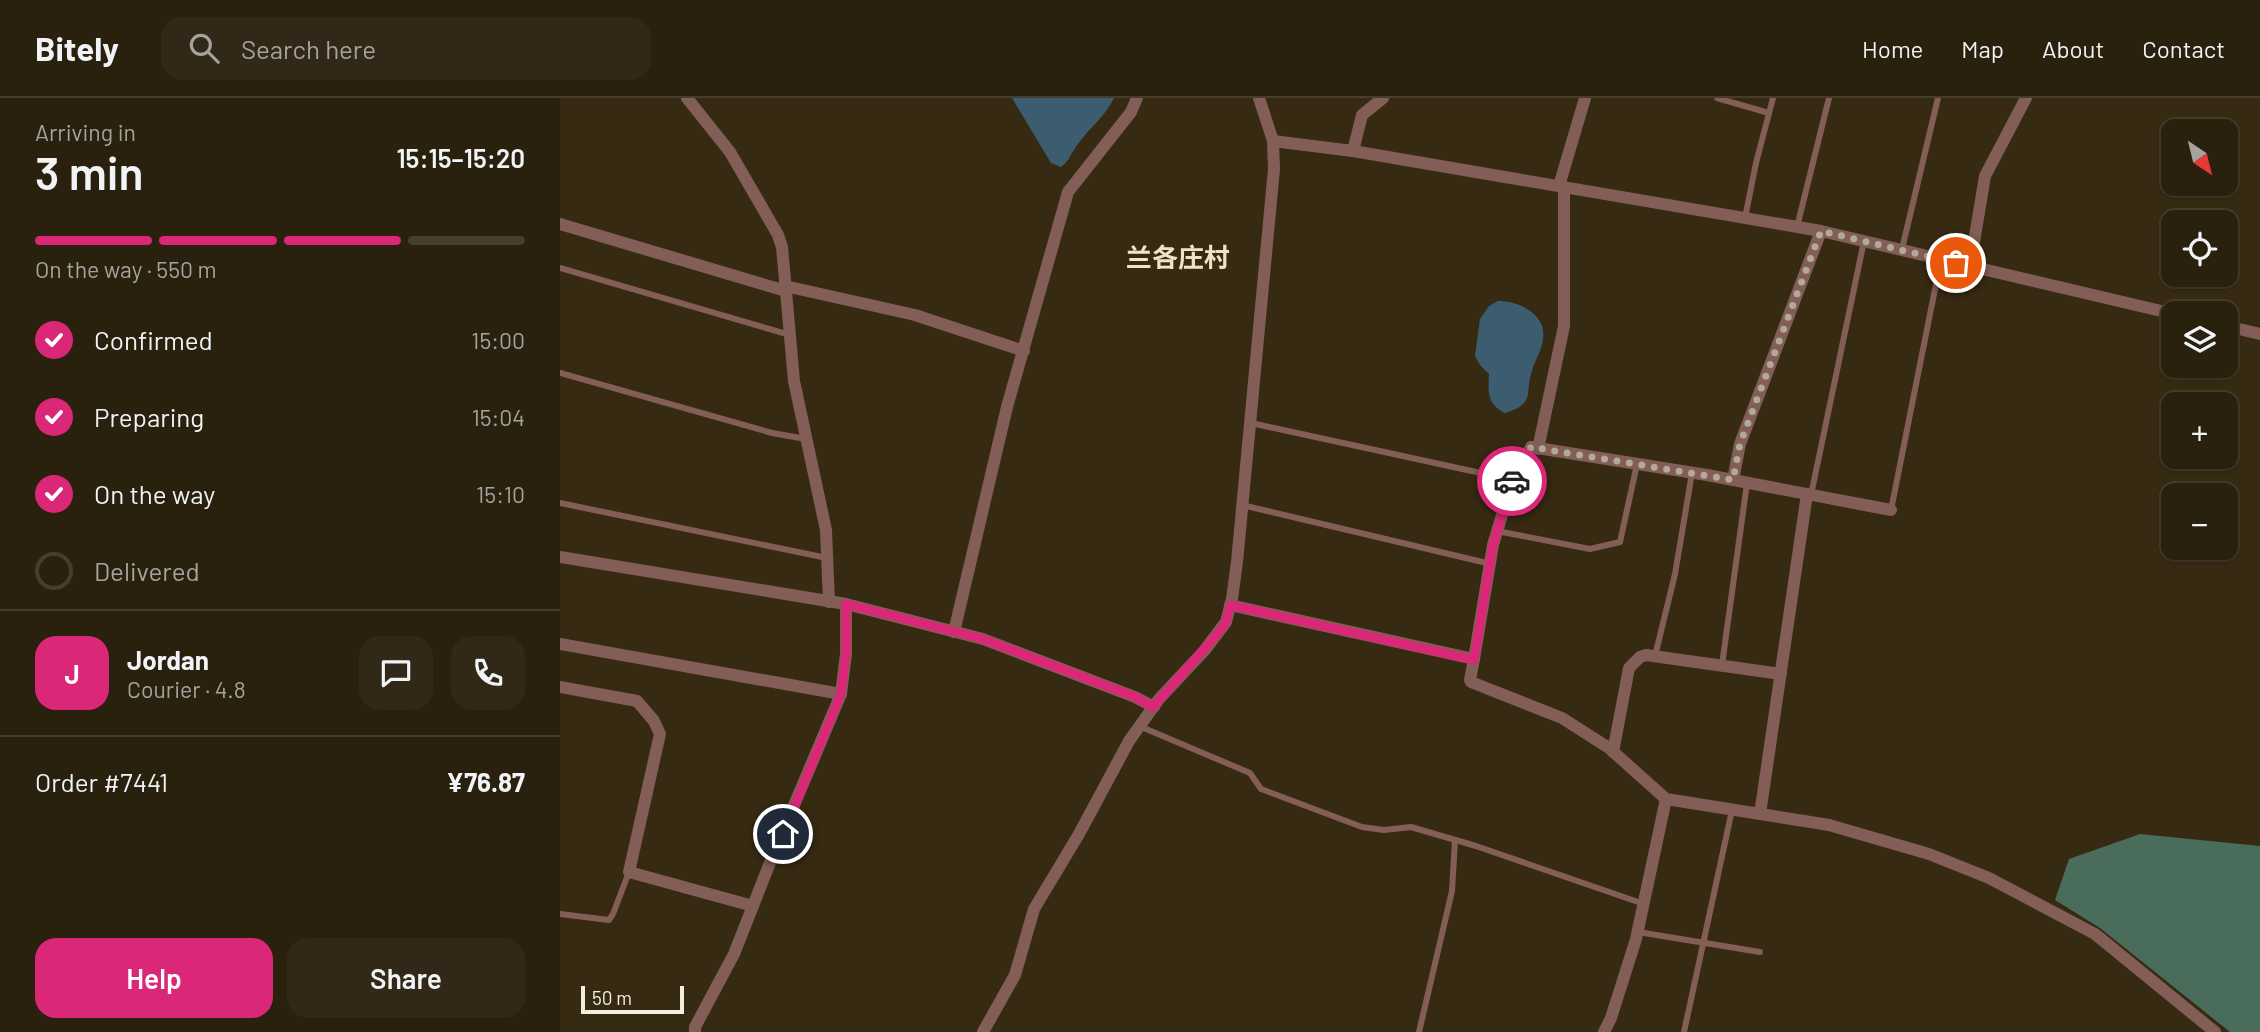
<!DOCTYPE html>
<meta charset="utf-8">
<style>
:root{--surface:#29200e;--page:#312817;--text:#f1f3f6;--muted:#a5a39e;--line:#453e2e;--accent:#db2777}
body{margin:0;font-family:Barlow,"Noto Sans SC",sans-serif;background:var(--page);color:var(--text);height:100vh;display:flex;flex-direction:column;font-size:26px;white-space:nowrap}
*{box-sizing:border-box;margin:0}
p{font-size:23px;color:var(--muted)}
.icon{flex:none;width:38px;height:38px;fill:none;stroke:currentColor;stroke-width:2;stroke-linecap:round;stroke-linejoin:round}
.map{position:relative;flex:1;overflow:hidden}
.drawer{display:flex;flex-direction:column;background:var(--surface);width:560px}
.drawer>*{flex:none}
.needle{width:46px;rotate:145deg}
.fabs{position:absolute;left:1601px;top:21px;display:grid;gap:14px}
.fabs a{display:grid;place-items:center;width:77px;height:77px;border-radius:14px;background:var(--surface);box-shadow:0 2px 5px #0004,0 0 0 2px var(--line);font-size:35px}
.scale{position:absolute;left:21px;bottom:18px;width:103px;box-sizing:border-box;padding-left:7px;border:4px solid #f5edde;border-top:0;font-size:19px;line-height:24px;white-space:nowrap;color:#f5edde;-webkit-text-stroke:5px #372a12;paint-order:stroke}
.pin{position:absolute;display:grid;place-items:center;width:60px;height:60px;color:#fff;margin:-30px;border:4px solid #fff;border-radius:50%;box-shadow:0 2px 7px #0007}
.courier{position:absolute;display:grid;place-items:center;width:70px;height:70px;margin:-35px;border:5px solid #db2777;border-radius:50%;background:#fff;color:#222;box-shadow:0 2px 9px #0007}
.overview em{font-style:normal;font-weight:600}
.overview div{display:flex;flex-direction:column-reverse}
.overview{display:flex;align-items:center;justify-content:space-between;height:119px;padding:0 35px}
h1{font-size:46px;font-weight:600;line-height:52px}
.bar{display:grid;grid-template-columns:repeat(4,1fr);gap:10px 7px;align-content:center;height:84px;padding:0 35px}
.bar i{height:9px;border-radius:5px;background:var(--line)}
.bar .selected{background:var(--accent)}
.bar p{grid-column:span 4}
.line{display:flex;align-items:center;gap:18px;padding:0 35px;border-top:2px solid var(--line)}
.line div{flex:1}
.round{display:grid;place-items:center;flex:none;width:74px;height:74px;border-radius:21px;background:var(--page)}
ol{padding:0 35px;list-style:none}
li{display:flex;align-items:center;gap:21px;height:77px}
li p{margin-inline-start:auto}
li .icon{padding:7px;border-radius:50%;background:var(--accent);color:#fff;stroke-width:4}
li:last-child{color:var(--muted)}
li i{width:38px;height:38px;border:4px solid var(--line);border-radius:50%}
.primary-button{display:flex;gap:14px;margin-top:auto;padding:14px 35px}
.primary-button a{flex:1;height:80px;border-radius:21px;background:var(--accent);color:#fff;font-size:28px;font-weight:600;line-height:80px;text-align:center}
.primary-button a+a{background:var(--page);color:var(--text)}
header{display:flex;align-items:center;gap:42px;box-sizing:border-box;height:98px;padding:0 35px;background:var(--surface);border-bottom:2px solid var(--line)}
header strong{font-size:33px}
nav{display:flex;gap:38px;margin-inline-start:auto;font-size:24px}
.search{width:490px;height:63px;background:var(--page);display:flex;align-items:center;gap:18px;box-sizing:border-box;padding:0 24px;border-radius:21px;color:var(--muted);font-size:26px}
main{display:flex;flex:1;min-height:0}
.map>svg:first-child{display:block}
.forest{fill:#496c5b}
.water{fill:#3c5c6f}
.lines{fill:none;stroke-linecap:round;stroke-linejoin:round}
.service{stroke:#825e56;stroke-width:6}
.minor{stroke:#825e56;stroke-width:12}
.done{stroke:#b2a997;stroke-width:7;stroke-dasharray:0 12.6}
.route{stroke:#db2777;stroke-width:9}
.labels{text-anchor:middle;stroke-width:7;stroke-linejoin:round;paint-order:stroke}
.quarter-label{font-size:26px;font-weight:bold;fill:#f2e1c4;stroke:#372a12}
</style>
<header>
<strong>Bitely</strong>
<div class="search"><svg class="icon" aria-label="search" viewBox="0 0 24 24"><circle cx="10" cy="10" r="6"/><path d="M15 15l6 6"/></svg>Search here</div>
<nav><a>Home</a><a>Map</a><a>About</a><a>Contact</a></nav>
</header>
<main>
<section class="drawer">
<div class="overview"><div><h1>3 min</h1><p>Arriving in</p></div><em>15:15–15:20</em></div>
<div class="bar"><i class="selected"></i><i class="selected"></i><i class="selected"></i><i></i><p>On the way · 550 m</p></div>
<ol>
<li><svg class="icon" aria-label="check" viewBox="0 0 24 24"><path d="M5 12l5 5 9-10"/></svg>Confirmed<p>15:00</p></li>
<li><svg class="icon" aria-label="check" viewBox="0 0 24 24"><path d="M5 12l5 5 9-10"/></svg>Preparing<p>15:04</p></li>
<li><svg class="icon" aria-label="check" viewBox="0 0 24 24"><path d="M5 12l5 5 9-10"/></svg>On the way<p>15:10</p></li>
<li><i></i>Delivered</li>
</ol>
<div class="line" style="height:126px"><b class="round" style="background:var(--accent);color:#fff">J</b><div><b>Jordan</b><p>Courier · 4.8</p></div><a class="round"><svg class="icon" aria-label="chat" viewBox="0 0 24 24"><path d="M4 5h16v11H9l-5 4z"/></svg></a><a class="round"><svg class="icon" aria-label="phone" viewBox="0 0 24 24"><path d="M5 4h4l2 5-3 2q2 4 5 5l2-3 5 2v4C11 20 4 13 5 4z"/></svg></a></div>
<div class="line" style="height:91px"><div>Order #7441</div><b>¥76.87</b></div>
<div class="primary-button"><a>Help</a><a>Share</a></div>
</section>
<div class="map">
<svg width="1700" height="934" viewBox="0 0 1700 934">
<rect width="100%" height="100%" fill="#372a12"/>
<polygon class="forest" points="1580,736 1700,748 1700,934 1670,934 1540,830 1495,802 1509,761"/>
<g class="water">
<path d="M452 0H554C546 18 529 30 518 46 511 54 510 63 501 69L491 65Z"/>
<path d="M938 203C959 203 987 216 983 241 982 252 975 262 972 273 964 295 977 305 945 315 927 306 928 294 929 276L920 267 915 258 920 221 929 208Z"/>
</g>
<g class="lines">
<g class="service">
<polyline points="1157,0 1209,15"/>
<polyline points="1185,120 1196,65 1213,0"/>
<polyline points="1237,129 1269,0"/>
<polyline points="1342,151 1378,0"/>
<polyline points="0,170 230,237"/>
<polyline points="0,275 212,335 246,341"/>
<polyline points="691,325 953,382"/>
<polyline points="1251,397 1304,143"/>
<polyline points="0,405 267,460"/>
<polyline points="682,407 931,466"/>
<polyline points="1331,412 1381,161"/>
<polyline points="937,433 1030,451 1060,444 1077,366"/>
<polyline points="1095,558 1115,476 1132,375"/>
<polyline points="1162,567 1187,385"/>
<polyline points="579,628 690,675 701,691 802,729 824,732 851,729 916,748 1084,806"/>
<polyline points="0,816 49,822 53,816 69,774"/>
<polyline points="1078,834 1200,854"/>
<polyline points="859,934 892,793 895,742"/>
<polyline points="1124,934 1172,712"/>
</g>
<g class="minor">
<polyline points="127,0 170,54 218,137 222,149 234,283 266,432 269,504"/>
<polyline points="713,43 793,53 1261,133 1614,216"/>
<polyline points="793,53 802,17 823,0"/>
<polyline points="999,88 1025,0"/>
<polyline points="0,126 226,193"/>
<polyline points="1410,168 1425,78 1466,0"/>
<polyline points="225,188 355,217 464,253"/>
<polyline points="1666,228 1700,236"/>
<polyline points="978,351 1004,228 1004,89"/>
<polyline points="1173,382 1180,346 1261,133"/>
<polyline points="0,459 286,506 423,541 575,599 594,609"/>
<polyline points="670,507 914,561 910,582 911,584 1002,620 1049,650 1106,701 1269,727 1369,756 1429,780 1535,836 1655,934"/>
<polyline points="394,534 447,309 508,94 571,14 577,0"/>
<polyline points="0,546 281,596"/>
<polyline points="914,561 933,447 951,387 971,349 1147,377 1331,412"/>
<polyline points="0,589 77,603 94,623 100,636 69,774 193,808"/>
<polyline points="1053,654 1069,570 1080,559 1086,557 1221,576"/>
<polyline points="1200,716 1247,396"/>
<polyline points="135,934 135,929 174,856 213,757 281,596 286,556 286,506"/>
<polyline points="423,934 455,877 474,811 519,736 569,643 599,601 644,553 666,524 672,501 677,464 714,71 713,43 699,0"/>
<polyline points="1044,934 1051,920 1076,841 1106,701"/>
</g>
</g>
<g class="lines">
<polyline class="done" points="952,383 971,349 1173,382 1180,346 1261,133 1396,165"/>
<polyline class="route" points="223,736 281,596 286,556 286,506 423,541 575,599 593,609 660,533 666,524 670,507 914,562 933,447 952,383"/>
</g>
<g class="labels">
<g class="quarter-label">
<text x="618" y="169">兰各庄村</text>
</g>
</g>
</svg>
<div class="fabs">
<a><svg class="needle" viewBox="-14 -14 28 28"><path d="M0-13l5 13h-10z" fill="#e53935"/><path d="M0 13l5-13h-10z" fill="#a5a39e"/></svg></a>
<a><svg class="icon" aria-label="locate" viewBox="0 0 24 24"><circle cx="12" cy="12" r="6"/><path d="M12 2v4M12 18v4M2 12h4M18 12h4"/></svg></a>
<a><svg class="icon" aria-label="layers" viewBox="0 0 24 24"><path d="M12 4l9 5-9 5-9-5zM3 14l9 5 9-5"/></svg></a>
<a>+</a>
<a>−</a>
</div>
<div class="scale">50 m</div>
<div class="pin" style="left:1396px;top:165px;background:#ea580c"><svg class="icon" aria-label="bag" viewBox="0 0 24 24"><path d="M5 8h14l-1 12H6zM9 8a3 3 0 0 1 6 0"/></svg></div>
<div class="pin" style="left:223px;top:736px;background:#1f2937"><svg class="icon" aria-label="home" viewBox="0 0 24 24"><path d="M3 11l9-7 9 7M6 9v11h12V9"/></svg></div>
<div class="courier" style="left:952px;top:383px"><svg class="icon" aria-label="car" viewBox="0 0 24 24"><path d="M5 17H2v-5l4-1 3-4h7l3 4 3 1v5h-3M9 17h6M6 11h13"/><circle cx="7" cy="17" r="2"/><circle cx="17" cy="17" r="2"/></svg></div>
</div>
</main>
